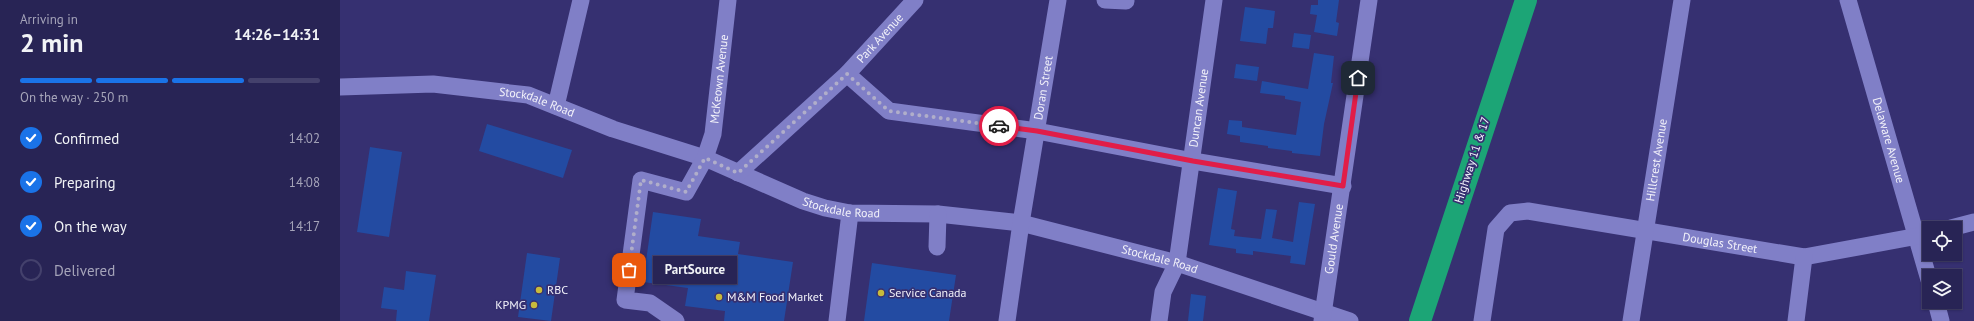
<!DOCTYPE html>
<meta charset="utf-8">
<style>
:root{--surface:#282455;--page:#34305f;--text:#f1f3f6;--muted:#a5a4b9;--line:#44416c;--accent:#1a73e8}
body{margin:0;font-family:"PT Sans",sans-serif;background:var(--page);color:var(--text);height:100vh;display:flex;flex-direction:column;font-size:15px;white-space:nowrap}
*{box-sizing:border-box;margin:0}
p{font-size:13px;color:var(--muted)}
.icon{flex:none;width:22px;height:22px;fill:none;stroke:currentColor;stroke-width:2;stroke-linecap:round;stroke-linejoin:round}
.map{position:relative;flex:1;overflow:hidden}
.sheet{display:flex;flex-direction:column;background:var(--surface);width:340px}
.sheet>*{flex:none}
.tools{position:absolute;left:1582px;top:221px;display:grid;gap:8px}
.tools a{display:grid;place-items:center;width:40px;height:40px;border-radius:0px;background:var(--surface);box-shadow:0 1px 3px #0004,0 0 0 1px var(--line);font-size:20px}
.pin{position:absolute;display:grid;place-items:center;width:34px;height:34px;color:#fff;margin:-17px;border-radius:8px;box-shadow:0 2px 6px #0006}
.courier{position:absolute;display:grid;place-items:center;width:40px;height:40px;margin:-20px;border:3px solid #e11d48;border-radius:50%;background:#fff;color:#222;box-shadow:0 1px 5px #0007}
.bubble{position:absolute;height:28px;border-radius:0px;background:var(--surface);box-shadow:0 1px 3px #0004,0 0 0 1px var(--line);font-size:13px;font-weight:800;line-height:28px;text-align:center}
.headline em{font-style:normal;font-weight:800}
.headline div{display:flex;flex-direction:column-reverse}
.headline{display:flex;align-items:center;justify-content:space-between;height:68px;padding:0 20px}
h1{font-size:26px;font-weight:800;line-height:30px}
.bar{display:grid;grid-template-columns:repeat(4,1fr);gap:6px 4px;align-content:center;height:48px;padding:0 20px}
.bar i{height:5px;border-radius:3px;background:var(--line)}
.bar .on{background:var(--accent)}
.bar p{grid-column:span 4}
ol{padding:0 20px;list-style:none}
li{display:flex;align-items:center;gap:12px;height:44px}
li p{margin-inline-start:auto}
li .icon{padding:4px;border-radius:50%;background:var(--accent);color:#fff;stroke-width:4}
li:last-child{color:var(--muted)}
li i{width:22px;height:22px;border:2px solid var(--line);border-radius:50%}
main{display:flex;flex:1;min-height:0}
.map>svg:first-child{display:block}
.building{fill:#234ba2}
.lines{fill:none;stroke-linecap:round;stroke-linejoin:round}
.minor{stroke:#807fc7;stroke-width:17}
.highway{stroke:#1ca576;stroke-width:22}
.done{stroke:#b0aeca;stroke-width:4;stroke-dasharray:0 7.2}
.route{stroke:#e11d48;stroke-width:5}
.poi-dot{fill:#c8bb3b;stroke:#363071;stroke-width:1.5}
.labels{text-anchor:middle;stroke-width:3.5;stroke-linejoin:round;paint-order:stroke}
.street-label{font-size:12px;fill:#f2f2fa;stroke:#363071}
.poi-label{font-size:12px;fill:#f2f2fa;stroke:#363071;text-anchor:start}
</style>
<main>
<section class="sheet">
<div class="headline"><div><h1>2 min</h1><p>Arriving in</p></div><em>14:26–14:31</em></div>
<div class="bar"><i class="on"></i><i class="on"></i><i class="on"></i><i></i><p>On the way · 250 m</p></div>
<ol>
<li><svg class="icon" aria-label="check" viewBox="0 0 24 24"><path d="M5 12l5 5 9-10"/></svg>Confirmed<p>14:02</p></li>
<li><svg class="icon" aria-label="check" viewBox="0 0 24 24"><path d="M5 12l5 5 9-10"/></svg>Preparing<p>14:08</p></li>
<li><svg class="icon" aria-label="check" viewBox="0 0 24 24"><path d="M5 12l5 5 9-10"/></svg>On the way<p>14:17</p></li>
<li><i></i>Delivered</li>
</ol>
</section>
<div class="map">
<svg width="1634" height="321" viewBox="0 0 1634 321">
<rect width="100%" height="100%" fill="#363071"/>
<g class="building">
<polygon points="978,0 999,0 996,22 999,23 997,36 974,32 977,15 970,14 971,5 978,5"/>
<polygon points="905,7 935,11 933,28 928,28 926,44 900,41"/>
<polygon points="954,33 971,35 969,49 952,47"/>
<polygon points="974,53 994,56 991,83 993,83 984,124 980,156 952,153 952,151 928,148 928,146 900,142 900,136 887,134 889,120 902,121 902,127 956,135 961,102 945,99 945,96 920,93 922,81 968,89"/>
<polygon points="896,64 919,67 917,81 894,78"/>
<polygon points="147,124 232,150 223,178 139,151"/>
<polygon points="30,147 62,152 49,237 17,232"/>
<polygon points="878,188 897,191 891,229 895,230 894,236 921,239 926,209 937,210 932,238 953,242 959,202 975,204 965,265 950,263 951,256 913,251 913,255 896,253 896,249 869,245"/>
<polygon points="313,212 361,219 358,236 400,242 398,254 453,262 444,321 384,321 385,311 345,306 348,288 303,282"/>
<polygon points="187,253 220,258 211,321 178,317"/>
<polygon points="532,263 616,275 609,321 524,321"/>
<polygon points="66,271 96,275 89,321 56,321 57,310 41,308 44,287 64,290"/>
<polygon points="851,294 866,296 863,321 848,321"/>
</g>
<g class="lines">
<g class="minor">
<polyline points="765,0 786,1"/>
<path id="s1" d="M1508 0 1589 280"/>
<polyline points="507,74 549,111 697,131 853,161 1003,186"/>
<path id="s2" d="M0 87 93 84 188 95 273 129 365 158 463 201 485 208 510 213 598 214 681 223 837 263 1010 321"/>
<polyline points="216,106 241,0"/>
<path id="s3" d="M398 173 507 74 575 0"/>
<polyline points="1611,228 1634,222"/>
<polyline points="597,247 598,214"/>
<polyline points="1596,302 1601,321"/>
<path id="s4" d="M336 321 310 303 285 300 301 180 346 192 365 158 373 134 388 0"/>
<polyline points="497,321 510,213"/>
<path id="s5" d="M667 321 681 223 718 0"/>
<path id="s6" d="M819 321 823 292 837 263 874 0"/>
<path id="s7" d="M982 321 1029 0"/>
<path id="s8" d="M1142 321 1156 229 1170 213 1188 211 1464 257 1589 234"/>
<path id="s9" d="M1291 321 1342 0"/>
<polyline points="1456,321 1464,257"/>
</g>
<polyline class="highway" points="1080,321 1186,0"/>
</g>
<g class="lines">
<polyline class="done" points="289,270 301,180 346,192 365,158 398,173 507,74 549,111 659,126"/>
<polyline class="route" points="659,126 697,131 853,161 1003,186 1018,78"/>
</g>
<g class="poi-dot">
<circle cx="199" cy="290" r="4"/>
<circle cx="541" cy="293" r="4"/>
<circle cx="379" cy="297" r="4"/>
<circle cx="194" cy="305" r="4"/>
</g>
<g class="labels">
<g class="street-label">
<text dy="4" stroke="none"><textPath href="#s3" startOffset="196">Park Avenue</textPath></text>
<text dy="4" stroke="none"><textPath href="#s4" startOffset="344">McKeown Avenue</textPath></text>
<text dy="4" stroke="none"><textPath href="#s5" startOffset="236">Doran Street</textPath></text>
<text dy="4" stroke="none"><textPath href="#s2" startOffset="199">Stockdale Road</textPath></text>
<text dy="4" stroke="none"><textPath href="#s6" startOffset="218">Duncan Avenue</textPath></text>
<text dy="4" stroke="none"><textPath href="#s1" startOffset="146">Delaware Avenue</textPath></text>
<text transform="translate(1132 160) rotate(-72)" y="4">Highway 11 &amp; 17</text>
<text dy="4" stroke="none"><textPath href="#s9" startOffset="163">Hillcrest Avenue</textPath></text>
<text dy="4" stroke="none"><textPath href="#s2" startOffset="523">Stockdale Road</textPath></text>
<text dy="4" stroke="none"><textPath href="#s7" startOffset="83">Gould Avenue</textPath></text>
<text dy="4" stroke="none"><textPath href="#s8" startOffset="327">Douglas Street</textPath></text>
<text dy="4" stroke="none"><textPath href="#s2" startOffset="847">Stockdale Road</textPath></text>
</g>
<g class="poi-label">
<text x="207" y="294">RBC</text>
<text x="549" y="297">Service Canada</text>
<text x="387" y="301">M&amp;M Food Market</text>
<text x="186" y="309" text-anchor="end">KPMG</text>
</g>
</g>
</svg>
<div class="tools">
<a><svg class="icon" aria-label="locate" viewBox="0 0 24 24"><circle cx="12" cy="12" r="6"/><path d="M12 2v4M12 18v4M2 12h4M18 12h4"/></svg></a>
<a><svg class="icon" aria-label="layers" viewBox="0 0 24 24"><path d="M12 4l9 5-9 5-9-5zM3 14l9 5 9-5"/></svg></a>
</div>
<div class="pin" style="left:289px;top:270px;background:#ea580c"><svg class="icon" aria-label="bag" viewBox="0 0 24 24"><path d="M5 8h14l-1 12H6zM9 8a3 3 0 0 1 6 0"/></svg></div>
<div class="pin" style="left:1018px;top:78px;background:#1f2937"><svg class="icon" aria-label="home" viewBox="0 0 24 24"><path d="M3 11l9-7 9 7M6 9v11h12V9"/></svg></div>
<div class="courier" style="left:659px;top:126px"><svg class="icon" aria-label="car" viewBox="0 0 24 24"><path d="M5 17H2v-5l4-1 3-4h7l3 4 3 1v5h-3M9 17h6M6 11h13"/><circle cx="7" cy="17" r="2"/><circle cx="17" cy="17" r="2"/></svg></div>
<div class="bubble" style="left:313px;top:256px;width:84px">PartSource</div>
</div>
</main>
